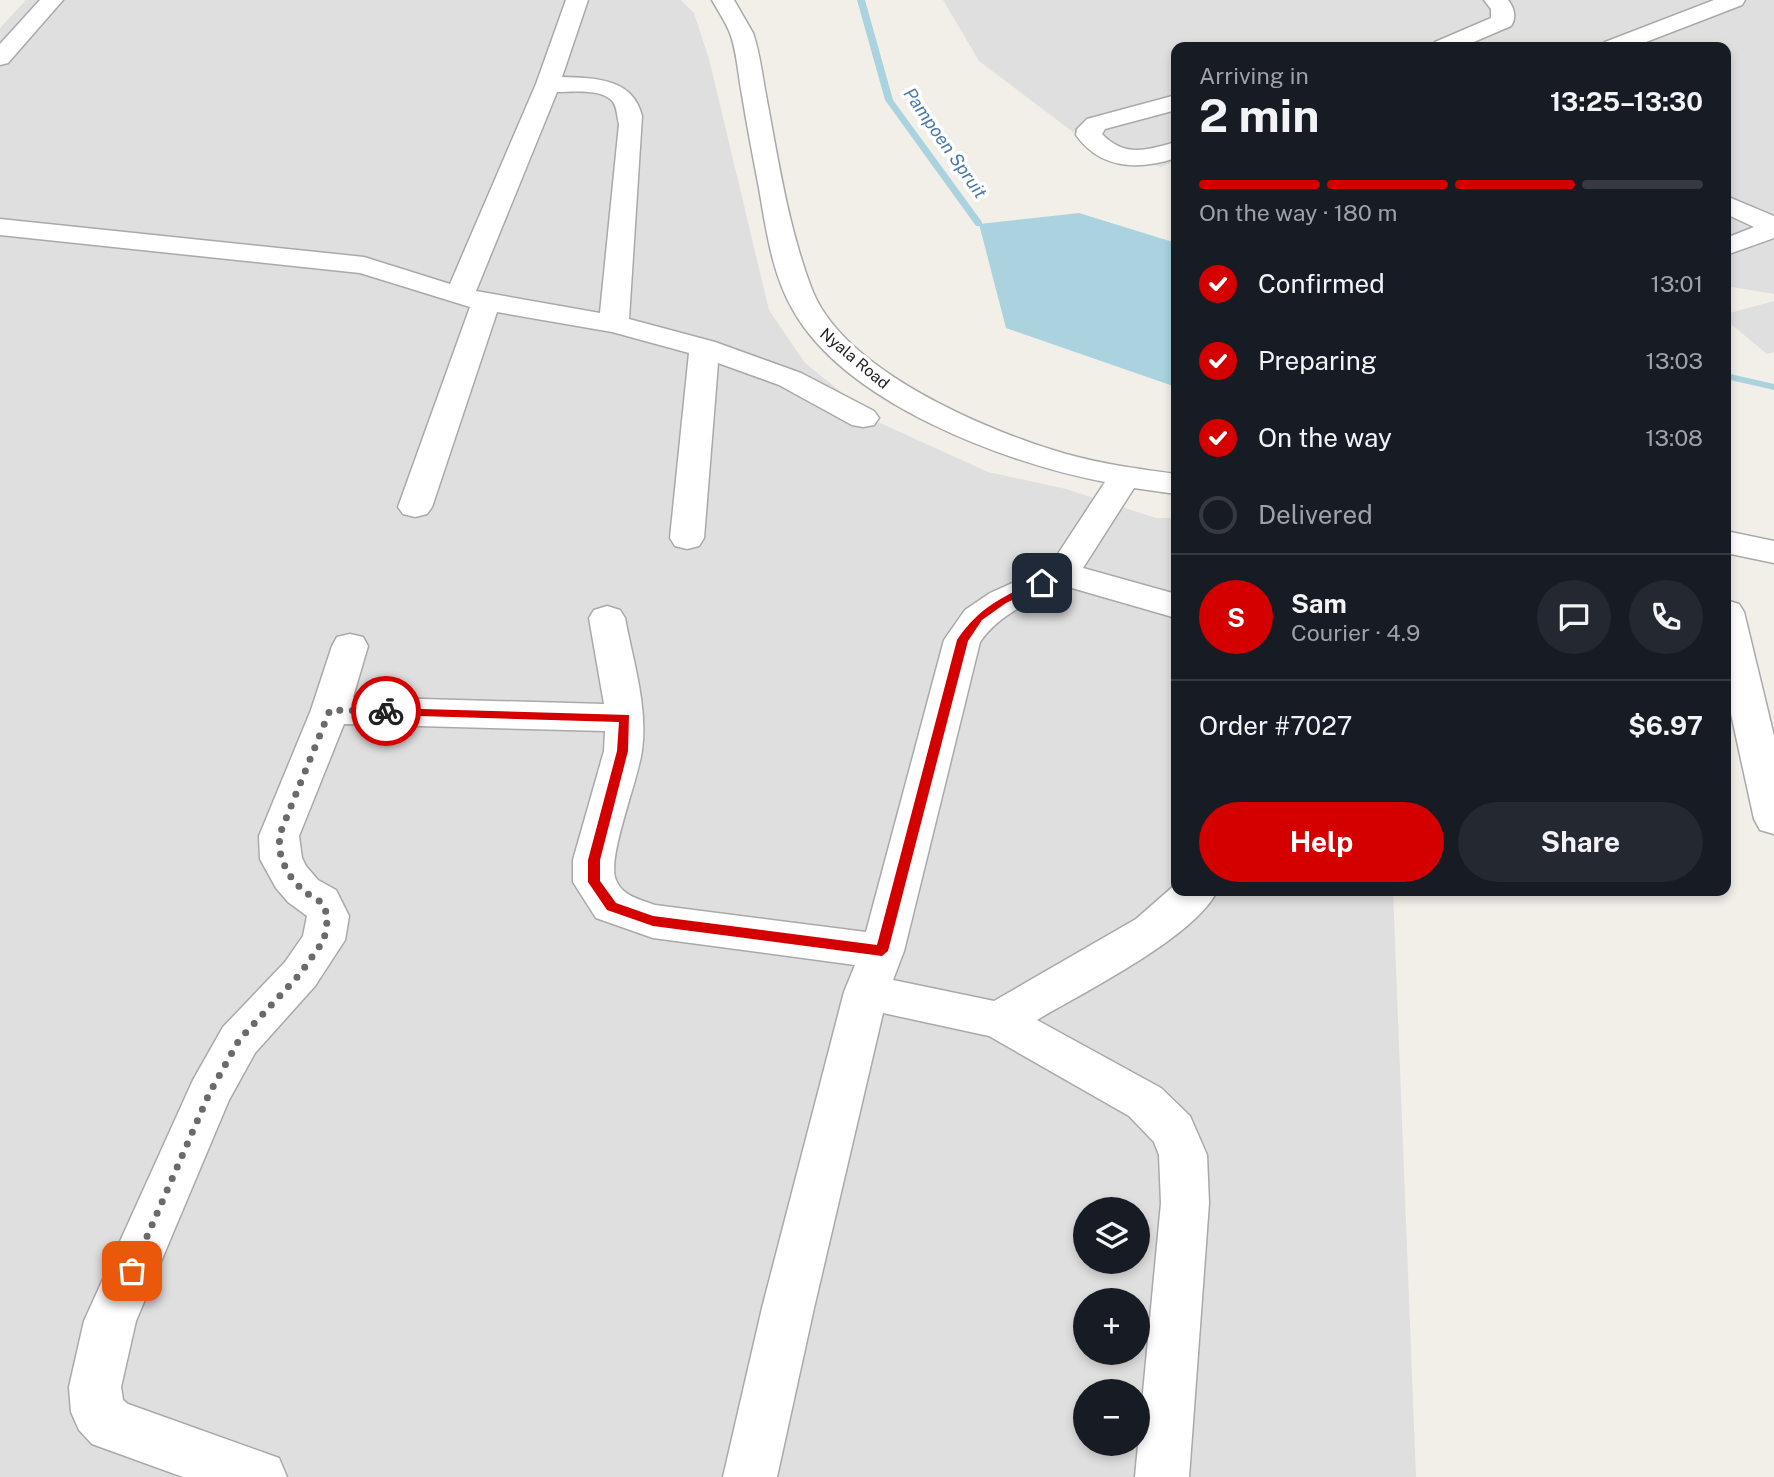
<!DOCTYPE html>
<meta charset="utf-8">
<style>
:root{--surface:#171b24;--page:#242831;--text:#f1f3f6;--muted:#9ea1a6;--line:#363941;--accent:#d40000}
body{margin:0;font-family:"Public Sans",sans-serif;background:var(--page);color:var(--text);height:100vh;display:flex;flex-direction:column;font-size:26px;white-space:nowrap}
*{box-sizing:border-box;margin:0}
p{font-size:23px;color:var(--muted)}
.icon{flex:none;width:38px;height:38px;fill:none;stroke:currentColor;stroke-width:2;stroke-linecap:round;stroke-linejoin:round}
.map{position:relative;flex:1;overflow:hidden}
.drawer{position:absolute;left:1171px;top:42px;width:560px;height:854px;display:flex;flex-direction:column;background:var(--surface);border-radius:14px;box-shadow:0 4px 10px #0003}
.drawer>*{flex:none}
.tools{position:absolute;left:1073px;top:1197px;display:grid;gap:14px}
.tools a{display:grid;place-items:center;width:77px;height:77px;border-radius:50%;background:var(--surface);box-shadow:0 4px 10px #0003;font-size:35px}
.pin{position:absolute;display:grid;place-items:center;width:60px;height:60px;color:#fff;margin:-30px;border-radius:14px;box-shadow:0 4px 10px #0006}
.courier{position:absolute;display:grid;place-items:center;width:70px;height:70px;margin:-35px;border:5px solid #d40000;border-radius:50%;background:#fff;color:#222;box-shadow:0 2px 9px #0007}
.summary em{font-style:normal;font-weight:700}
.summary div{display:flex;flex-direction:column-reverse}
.summary{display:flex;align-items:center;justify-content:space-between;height:119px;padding:0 28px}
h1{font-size:46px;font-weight:700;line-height:52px}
.bar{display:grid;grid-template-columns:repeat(4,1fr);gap:10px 7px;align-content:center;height:84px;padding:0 28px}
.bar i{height:9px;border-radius:5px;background:var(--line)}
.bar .current{background:var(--accent)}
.bar p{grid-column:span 4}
.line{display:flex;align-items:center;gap:18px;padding:0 28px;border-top:2px solid var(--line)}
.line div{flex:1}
.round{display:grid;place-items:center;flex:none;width:74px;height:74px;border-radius:37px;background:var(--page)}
ol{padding:0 28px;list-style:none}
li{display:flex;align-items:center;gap:21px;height:77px}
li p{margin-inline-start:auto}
li .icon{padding:7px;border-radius:50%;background:var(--accent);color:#fff;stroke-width:4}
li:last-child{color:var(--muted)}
li i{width:38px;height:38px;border:4px solid var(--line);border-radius:50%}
.button{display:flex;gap:14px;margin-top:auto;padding:14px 28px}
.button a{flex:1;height:80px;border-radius:42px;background:var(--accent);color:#fff;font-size:28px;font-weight:700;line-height:80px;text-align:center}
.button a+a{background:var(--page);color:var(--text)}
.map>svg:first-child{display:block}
.residential{fill:#e0dfdf;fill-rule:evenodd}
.water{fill:#aad3df}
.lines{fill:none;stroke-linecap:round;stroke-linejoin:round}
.stream{fill:#aad3df;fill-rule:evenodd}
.street-casing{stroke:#a9a9a9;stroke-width:3}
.street{fill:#fff;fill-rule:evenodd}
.route{fill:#d40000}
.done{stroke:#6b6a68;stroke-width:7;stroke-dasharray:0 12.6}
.labels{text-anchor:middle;stroke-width:7;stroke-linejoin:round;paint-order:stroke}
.far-street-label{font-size:16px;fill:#222;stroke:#fff}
.far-water-label{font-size:18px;font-style:italic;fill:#4a7aab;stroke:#fff}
</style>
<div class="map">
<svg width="1774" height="1477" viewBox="0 0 1774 1477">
<rect width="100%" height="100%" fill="#f2efe9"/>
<g class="residential">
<path d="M26 0H681L694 13 709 59 769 310 805 363 878 422 988 472 1066 489 1156 518H1176V891H1393L1416 1477H0V28ZM1085 1209H1138V1262H1085ZM1085 1300H1138V1353H1085ZM1085 1391H1138V1444H1085Z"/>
<polygon points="943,0 1774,0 1774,294 1726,286 1726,47 1176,47 1176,161 1161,167 1089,144 979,61"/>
<polygon points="1774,301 1774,352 1767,354 1726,320 1726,314"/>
</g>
<polygon class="water" points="1079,213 1176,243 1176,387 1006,328 979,224"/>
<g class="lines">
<g class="stream">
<polygon points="857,0 865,0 893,100 982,222 982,226 976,226 885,100"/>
<polygon points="1726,373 1774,384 1774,390 1726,379"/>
</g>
<g class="street-casing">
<g id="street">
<polygon points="40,0 63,0 8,63 0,65 0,44"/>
<path d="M566 0H588L562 77C595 78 633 78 642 116L629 319 715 342 801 373 874 411 879 418 874 425 863 427 852 425 779 385 718 363 704 538 699 546 687 549 675 546 670 538 689 353 612 332 497 312 432 507 427 514 415 517 403 514 398 507 470 307 360 273 0 235V219L364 257 450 284 536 84ZM557 92C572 92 603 88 613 102 617 107 617 117 619 124L600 313 476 291Z"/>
<path d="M712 0H734L753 33C760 53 762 74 766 95 778 159 788 226 811 287 841 370 987 431 1066 454 1102 464 1139 469 1176 474V494L1134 488 1083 568 1176 594V618L1065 586C1033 601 1001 612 980 642L904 951 893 980 994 1001 1136 919 1176 884V891H1217C1195 937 1084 992 1037 1020L1161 1088 1190 1116 1207 1155 1209 1203 1189 1477H1135L1161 1203 1159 1155 1154 1142 1129 1116 989 1036 883 1013 814 1308 777 1477H723L762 1308 844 992 855 965 653 938 596 918 573 882V860L604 751 605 731 344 724 299 836 302 858 306 866 318 880 336 890 349 916 345 940 315 986 255 1053 229 1100 136 1321 121 1387 123 1400 128 1404 279 1458 287 1477H183L92 1444 79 1430 71 1412 69 1387 84 1321 193 1080 223 1027 285 962 303 936 307 916 288 902 276 888 260 859 259 836 311 710 332 646 337 637 350 634 363 637 368 646 353 697 604 704 589 618 594 610 607 606 620 610 625 618C633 661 648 707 642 750 639 778 606 859 616 880 623 897 640 899 655 905L866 932 944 640 965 610 990 593 1050 566 1105 482C1005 463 845 403 793 310 772 274 766 229 759 188 753 157 747 126 742 95 738 74 737 52 730 33 725 21 718 11 712 0Z"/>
<path d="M1484 0H1508C1514 7 1517 18 1511 26L1462 47H1432L1435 42 1491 18V9Z"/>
<polygon points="1714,0 1745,0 1742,5 1633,47 1601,47 1605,42"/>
<path d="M1176 95V110L1105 129 1102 134C1125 158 1147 150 1176 142V158C1139 170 1101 170 1076 135L1077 129 1087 119Z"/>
<polygon points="1726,196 1774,216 1774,238 1726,255 1726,238 1754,227 1726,214"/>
<polygon points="1726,531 1774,541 1774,563 1726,553"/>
<polygon points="1726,600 1739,604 1744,612 1774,736 1774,834 1760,830 1754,819 1726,691"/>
</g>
</g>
<use href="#street" class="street"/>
</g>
<path class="route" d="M1038 580 1047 583 1006 603 982 620 968 641 888 951 882 956 653 926 607 910 588 882V860L617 751 619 722 386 715 380 711 386 708 629 715 628 751 600 860V881L616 903 653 916 877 945 957 640C979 607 1003 597 1038 580Z"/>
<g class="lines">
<polyline class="done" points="132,1271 209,1094 239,1040 300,974 324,940 328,916 321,902 303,891 291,877 281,859 279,836 330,710 386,711"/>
</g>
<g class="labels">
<g class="far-street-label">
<text transform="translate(855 358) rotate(40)" y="6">Nyala Road</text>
</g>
<g class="far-water-label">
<text transform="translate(945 143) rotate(55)" y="6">Pampoen Spruit</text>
</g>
</g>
</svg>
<div class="tools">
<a><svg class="icon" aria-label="layers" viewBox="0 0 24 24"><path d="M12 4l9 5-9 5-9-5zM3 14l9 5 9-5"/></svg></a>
<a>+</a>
<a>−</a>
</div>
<div class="pin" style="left:132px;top:1271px;background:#ea580c"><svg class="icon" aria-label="bag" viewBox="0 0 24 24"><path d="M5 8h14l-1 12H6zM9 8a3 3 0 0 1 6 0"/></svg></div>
<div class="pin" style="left:1042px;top:583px;background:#1f2937"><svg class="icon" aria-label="home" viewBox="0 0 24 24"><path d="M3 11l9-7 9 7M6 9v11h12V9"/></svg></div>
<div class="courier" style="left:386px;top:711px"><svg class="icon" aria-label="bike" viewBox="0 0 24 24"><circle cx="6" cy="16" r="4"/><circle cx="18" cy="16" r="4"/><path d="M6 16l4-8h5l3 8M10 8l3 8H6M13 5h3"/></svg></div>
<section class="drawer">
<div class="summary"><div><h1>2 min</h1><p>Arriving in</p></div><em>13:25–13:30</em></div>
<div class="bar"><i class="current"></i><i class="current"></i><i class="current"></i><i></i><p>On the way · 180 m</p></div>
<ol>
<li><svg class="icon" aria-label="check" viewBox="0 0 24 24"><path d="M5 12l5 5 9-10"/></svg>Confirmed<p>13:01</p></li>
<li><svg class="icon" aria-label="check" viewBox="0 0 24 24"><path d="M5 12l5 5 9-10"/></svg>Preparing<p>13:03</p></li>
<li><svg class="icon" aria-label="check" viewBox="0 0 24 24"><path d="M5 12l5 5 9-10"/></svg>On the way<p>13:08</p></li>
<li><i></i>Delivered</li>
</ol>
<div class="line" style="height:126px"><b class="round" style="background:var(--accent);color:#fff">S</b><div><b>Sam</b><p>Courier · 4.9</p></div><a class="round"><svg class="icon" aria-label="chat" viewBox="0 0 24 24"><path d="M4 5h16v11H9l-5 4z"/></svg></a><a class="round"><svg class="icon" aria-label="phone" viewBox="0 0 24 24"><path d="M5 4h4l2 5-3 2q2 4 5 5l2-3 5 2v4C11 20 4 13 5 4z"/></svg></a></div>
<div class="line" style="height:91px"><div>Order #7027</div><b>$6.97</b></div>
<div class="button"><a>Help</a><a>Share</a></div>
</section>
</div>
